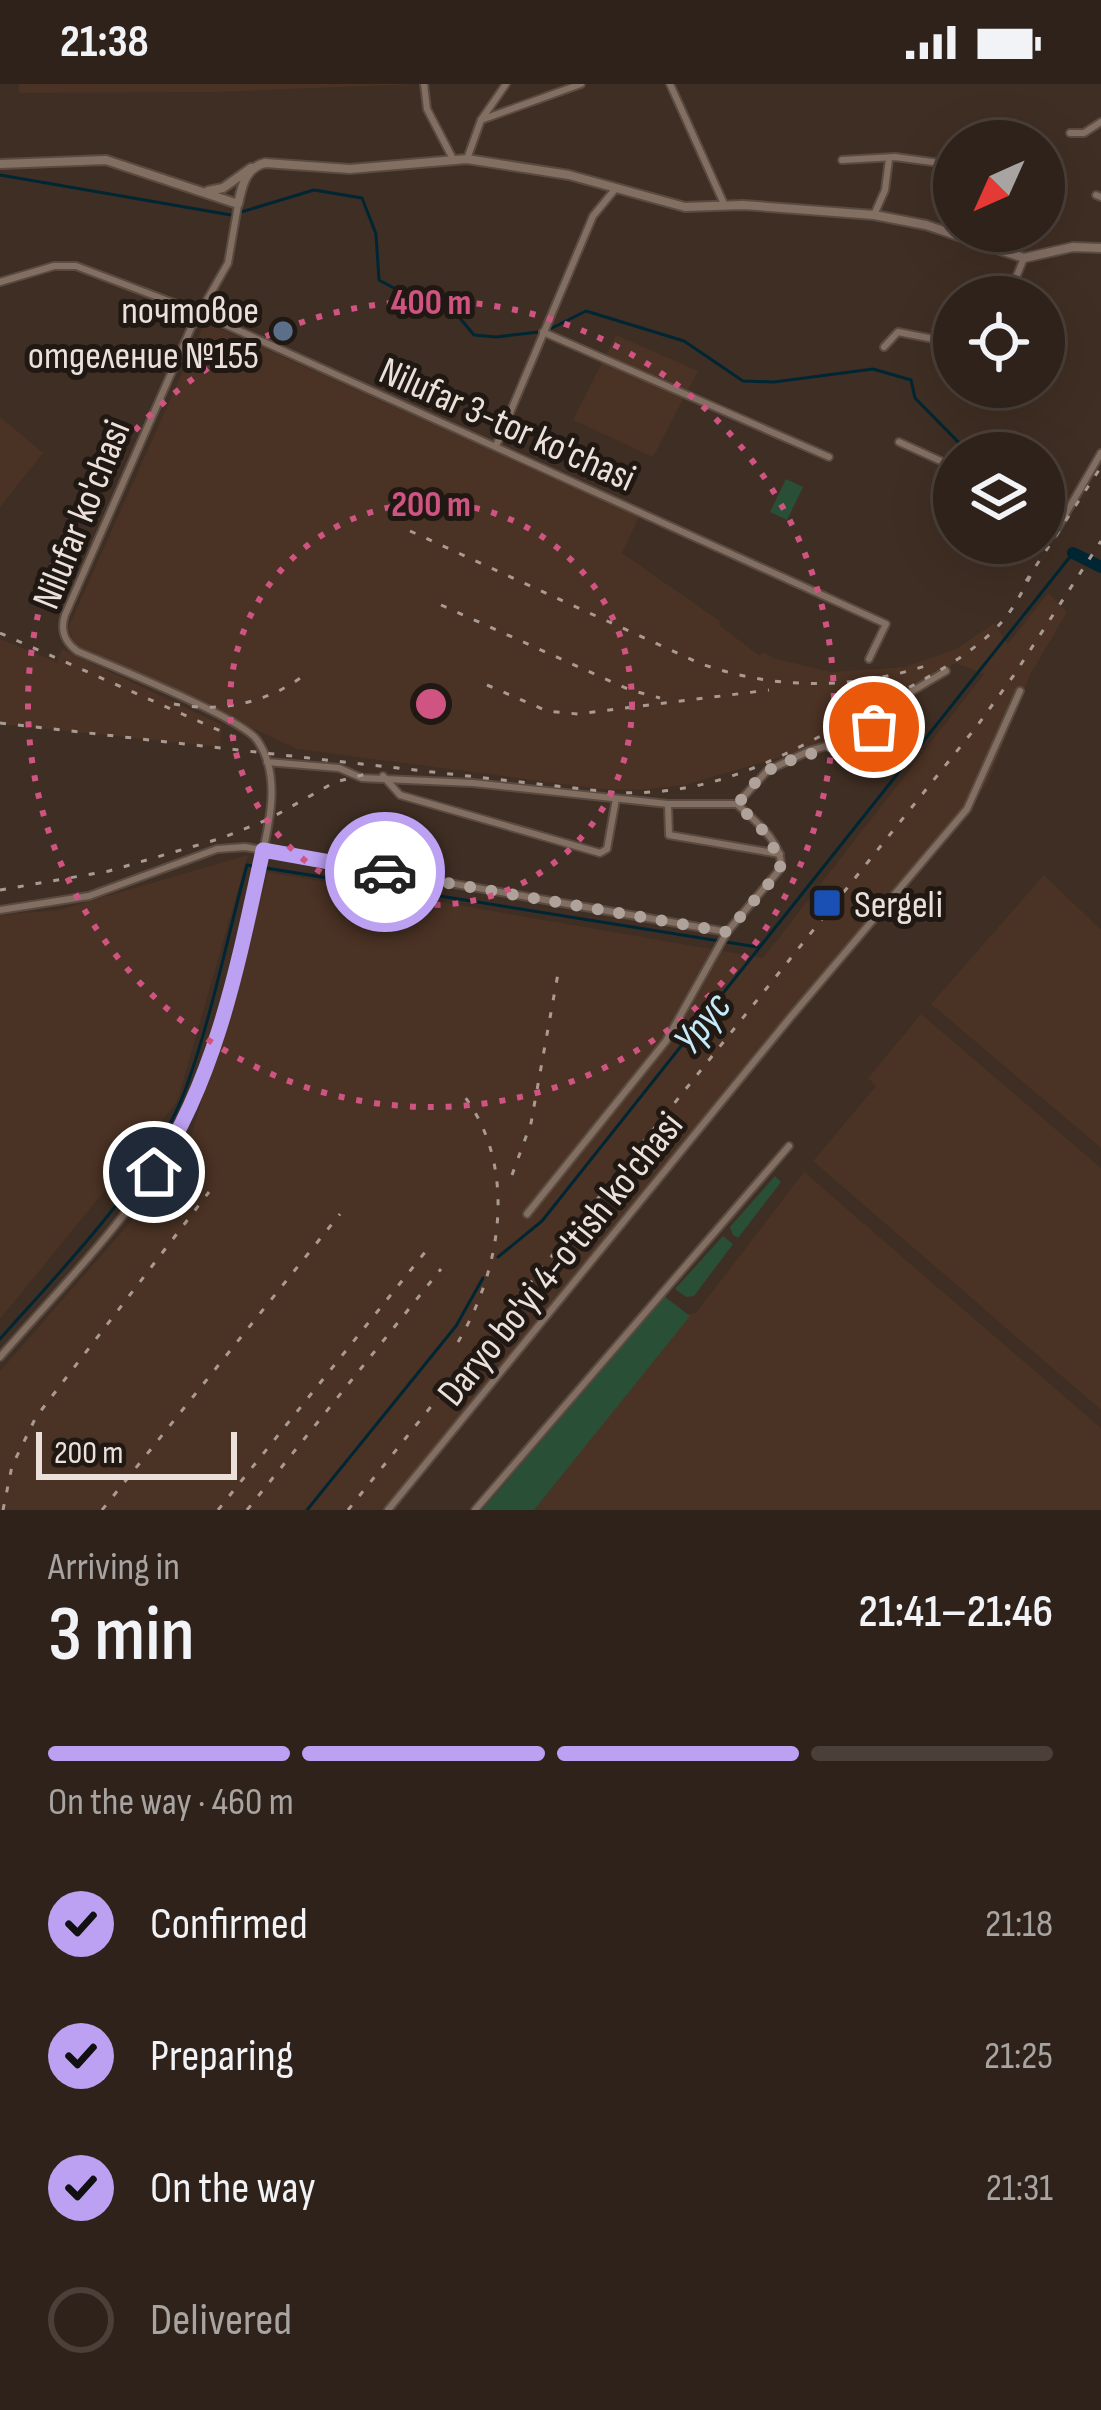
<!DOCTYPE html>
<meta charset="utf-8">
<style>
:root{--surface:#2f221a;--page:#3b2f27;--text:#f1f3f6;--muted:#a7a4a2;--line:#4a3f39;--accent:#bca0f2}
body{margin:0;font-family:"Sofia Sans Condensed",sans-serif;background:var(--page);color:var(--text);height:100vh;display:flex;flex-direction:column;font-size:45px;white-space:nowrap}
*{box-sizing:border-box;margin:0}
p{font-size:39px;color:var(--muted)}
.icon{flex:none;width:66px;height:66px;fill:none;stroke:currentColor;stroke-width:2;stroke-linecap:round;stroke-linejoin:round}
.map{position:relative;height:1426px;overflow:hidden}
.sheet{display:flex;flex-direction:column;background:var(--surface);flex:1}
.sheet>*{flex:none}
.needle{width:78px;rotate:225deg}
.controls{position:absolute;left:933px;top:36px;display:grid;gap:24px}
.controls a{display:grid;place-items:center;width:132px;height:132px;border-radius:50%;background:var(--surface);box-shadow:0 12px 48px #0002,0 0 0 3px var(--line);font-size:60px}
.scale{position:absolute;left:36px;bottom:30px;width:201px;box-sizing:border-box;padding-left:12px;border:6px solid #ece1da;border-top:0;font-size:33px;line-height:42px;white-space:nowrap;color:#ece1da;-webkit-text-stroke:9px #201813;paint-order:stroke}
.pin{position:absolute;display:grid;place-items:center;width:102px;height:102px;color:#fff;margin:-51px;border:6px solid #fff;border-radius:50%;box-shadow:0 3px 12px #0007}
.courier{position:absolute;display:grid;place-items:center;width:120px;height:120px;margin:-60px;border:9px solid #bca0f2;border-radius:50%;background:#fff;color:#222;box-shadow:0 3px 15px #0007}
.head em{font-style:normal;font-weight:600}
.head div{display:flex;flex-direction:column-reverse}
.head{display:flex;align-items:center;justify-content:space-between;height:204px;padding:0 48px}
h1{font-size:78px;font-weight:600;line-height:90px}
.bar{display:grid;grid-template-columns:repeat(4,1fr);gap:18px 12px;align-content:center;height:144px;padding:0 48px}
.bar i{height:15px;border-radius:9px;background:var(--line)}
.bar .current{background:var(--accent)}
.bar p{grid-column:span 4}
ol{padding:0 48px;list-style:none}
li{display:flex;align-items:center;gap:36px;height:132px}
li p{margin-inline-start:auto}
li .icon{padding:12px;border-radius:50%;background:var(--accent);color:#111;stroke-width:4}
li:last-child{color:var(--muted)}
li i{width:66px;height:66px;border:6px solid var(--line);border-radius:50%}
.status{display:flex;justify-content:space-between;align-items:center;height:84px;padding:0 60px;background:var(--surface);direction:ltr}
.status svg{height:33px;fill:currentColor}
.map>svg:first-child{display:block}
.built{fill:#4a3224}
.green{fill:#2a4f37}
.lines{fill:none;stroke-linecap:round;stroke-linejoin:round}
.stream{stroke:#002634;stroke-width:3}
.river{stroke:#002634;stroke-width:12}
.minor-casing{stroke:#594b42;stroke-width:10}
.tertiary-casing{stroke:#594b42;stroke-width:12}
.minor{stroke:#836e62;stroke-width:6}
.tertiary{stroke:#836e62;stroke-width:8}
.rail{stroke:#a99b93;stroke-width:3;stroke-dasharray:6 12;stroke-linecap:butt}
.done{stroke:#afa29a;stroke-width:12;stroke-dasharray:0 21.6}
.route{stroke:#bca0f2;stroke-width:15}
.ring{fill:none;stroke:#cf5481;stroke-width:6;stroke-dasharray:6 12}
.service-dot{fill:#5c6f8a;stroke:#201813;stroke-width:4.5}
.transit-dot{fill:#1a4fb4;stroke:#201813;stroke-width:4.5}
.labels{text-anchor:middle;stroke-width:10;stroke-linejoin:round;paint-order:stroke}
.poi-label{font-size:39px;fill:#ece1da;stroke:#201813;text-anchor:end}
.street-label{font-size:39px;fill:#ece1da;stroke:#201813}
.water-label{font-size:42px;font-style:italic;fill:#c5ebfb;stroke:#201813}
.centre{fill:#cf5481;stroke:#201813;stroke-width:6}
.ring-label{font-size:36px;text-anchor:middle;font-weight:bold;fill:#cf5481;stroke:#201813;stroke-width:10;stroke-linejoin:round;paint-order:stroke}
</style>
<div class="status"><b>21:38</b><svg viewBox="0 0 49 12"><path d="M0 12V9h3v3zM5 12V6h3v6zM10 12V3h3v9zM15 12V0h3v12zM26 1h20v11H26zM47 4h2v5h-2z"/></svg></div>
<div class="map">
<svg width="1101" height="1426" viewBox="0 0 1101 1426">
<rect width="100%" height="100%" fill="#3f2e23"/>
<g class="built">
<polygon points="19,0 416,0 218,8 19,9"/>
<polygon points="205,238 639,433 622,469 720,537 719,541 760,572 764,568 773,574 831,588 905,583 958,564 994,539 1008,560 1048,509 1067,528 1030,591 988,699 393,1426 0,1426 0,1287 184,1077 268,788 763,874 984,590 956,579 901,611 861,650 685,701 641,706 601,705 297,665 76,561 68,544"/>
<polygon points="616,251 698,287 653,373 573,336"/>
<polygon points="0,333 43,369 0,423"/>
<polygon points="0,555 57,578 62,565 222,641 220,663 0,640"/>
<polygon points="248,771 177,1018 0,1235 0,831 59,826"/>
<polygon points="1044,791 1101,846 1101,1064 931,920"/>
<polygon points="921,930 1101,1084 1101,1326 813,1077 876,1002 868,994"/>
<polygon points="804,1088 1101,1344 1101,1426 531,1426 688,1230 696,1229"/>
</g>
<g class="green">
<polygon points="786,395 803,403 787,436 770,428"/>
<polygon points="775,1092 781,1098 738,1154 733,1151 730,1143"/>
<polygon points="723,1152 733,1160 694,1212 686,1213 675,1205"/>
<polygon points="665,1213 690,1232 534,1426 482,1426"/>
</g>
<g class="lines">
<g class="stream">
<polyline points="0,91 231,131 314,106 362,114 376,150 379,196 416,216 454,227 474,251 496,253 539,248"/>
<polyline points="548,246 586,227 684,257 743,297 774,298 873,285 911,296 915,314 969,369"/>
<polyline points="1044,439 1051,443"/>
<polyline points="498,1173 542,1137 1073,469 1070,466"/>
<path d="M0 1255C62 1185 154 1092 186 1004 212 932 227 854 247 781L757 863"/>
<polyline points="307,1426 456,1242 483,1194"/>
</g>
<polyline class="river" points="1073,469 1101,483"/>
<g class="minor-casing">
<g id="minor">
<polyline points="424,0 427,25 453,75"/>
<polyline points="670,0 725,122"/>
<polyline points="481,36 581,0"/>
<polyline points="1070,49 1084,49 1101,38"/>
<polyline points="971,57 973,56"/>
<polyline points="467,75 481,36 506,0"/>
<polyline points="842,76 895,73 940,79 954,73"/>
<polyline points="1096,111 1101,113"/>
<polyline points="874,131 885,106 889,75"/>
<polyline points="0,198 54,182 76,182 200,229 886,540 869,575"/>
<polyline points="1008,213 1024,174"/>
<polyline points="543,248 829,373"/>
<polyline points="884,263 898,248 954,259"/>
<polyline points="899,358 954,383"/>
<polyline points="496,362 593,132 616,104"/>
<polyline points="1044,443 1054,450 1101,369"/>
<polyline points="267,678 339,684 362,694 473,699 668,720 737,720 767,687 809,667 865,651 904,612 946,587"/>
<polyline points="383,692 400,711 600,769 607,765 616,715"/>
<polyline points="668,720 669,751 780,770"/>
<polyline points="0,826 89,812 217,765 245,763 727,848"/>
<path d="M527 1130 666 957 727 848 781 784C783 758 754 736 737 720"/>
<path d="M0 1273C61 1203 132 1133 177 1051 221 973 239 876 258 789 267 748 284 694 257 656 242 634 109 581 77 567 64 557 60 546 65 531L191 244 228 179 238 121"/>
<polyline points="388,1426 789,935 967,725 1020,607"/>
<polyline points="475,1426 789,1062"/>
</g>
</g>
<g class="tertiary-casing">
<g id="tertiary">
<path d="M0 80 106 76 238 120C242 102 245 84 265 79L350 85 467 75 569 91 685 123 743 121 874 131 926 141 1024 174 1073 163 1101 164"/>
<polyline points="208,107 223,104 251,84"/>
</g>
</g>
<use href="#minor" class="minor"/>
<use href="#tertiary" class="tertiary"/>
<g class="rail">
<path d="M410 447 699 579C772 606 854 606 928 581"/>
<polyline points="1026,497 1101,383"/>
<polyline points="441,521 630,606 660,614"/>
<polyline points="0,549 243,657"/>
<polyline points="487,601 547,627 578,630 769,606"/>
<path d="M174 620C221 629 269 619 307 589"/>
<path d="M0 639 609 708C719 715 791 668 884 617 924 595 967 575 999 541 1014 525 1023 506 1033 487"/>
<polyline points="0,806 109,787 222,754 269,735 335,698 374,688"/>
<polyline points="512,1091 531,1039 559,884"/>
<path d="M458 1258C501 1186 518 1085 465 1013"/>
<polyline points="3,1426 12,1382 36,1333 209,1108"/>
<polyline points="102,1426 340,1130"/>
<polyline points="218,1426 430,1162"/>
<polyline points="247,1426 441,1185"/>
<polyline points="348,1426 977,642 1014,591 1101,457"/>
</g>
</g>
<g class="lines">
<path class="done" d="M385 788 727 848 778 789 782 777 759 741 736 720C750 710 754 695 769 686 801 668 847 665 874 643"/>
<path class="route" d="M154 1088C217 993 239 876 263 766L385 788"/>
</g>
<g class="ring">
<circle cx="431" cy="620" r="201"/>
<circle cx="431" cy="620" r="403"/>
</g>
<circle class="service-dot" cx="283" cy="247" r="12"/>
<rect class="transit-dot" x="812" y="804" width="30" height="30" rx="6"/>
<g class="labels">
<g class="poi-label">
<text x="259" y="239">почтовое<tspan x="259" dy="45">отделение №155</tspan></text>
<text x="854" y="833" text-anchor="start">Sergeli</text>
</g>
<g class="street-label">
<text transform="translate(508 339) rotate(24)" y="14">Nilufar 3-tor ko'chasi</text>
<text transform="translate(80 430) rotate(-68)" y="14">Nilufar ko'chasi</text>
<text transform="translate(559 1174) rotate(-51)" y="14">Daryo bo'yi 4-o'tish ko'chasi</text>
</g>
<g class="water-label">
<text transform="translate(701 938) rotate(-52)" y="15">Урус</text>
</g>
</g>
<circle cx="431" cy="620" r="18" class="centre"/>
<g class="ring-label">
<text x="431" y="230">400 m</text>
<text x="431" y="432">200 m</text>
</g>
</svg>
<div class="controls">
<a><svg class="needle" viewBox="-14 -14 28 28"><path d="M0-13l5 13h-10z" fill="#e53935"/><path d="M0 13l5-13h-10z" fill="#a7a4a2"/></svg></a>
<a><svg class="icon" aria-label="locate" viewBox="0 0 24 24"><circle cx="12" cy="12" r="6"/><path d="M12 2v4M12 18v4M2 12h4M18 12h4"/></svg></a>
<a><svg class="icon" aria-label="layers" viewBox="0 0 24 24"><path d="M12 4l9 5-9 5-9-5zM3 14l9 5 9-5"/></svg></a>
</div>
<div class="scale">200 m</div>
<div class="pin" style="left:874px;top:643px;background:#ea580c"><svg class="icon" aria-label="bag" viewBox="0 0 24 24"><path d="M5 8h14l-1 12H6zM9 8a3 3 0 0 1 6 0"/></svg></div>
<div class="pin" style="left:154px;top:1088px;background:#1f2937"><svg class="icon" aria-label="home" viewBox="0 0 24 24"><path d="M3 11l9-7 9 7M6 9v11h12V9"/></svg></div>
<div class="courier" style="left:385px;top:788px"><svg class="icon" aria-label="car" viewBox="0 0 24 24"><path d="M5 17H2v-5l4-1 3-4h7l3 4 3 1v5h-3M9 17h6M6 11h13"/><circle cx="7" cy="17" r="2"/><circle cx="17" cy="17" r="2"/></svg></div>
</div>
<section class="sheet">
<div class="head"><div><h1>3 min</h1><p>Arriving in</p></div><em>21:41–21:46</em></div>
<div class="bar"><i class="current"></i><i class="current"></i><i class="current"></i><i></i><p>On the way · 460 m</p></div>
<ol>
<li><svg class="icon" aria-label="check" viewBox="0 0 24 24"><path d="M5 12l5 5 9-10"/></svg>Confirmed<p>21:18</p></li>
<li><svg class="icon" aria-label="check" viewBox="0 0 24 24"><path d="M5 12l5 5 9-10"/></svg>Preparing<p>21:25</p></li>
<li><svg class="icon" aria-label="check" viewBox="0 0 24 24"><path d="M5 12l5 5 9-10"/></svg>On the way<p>21:31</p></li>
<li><i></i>Delivered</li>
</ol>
</section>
